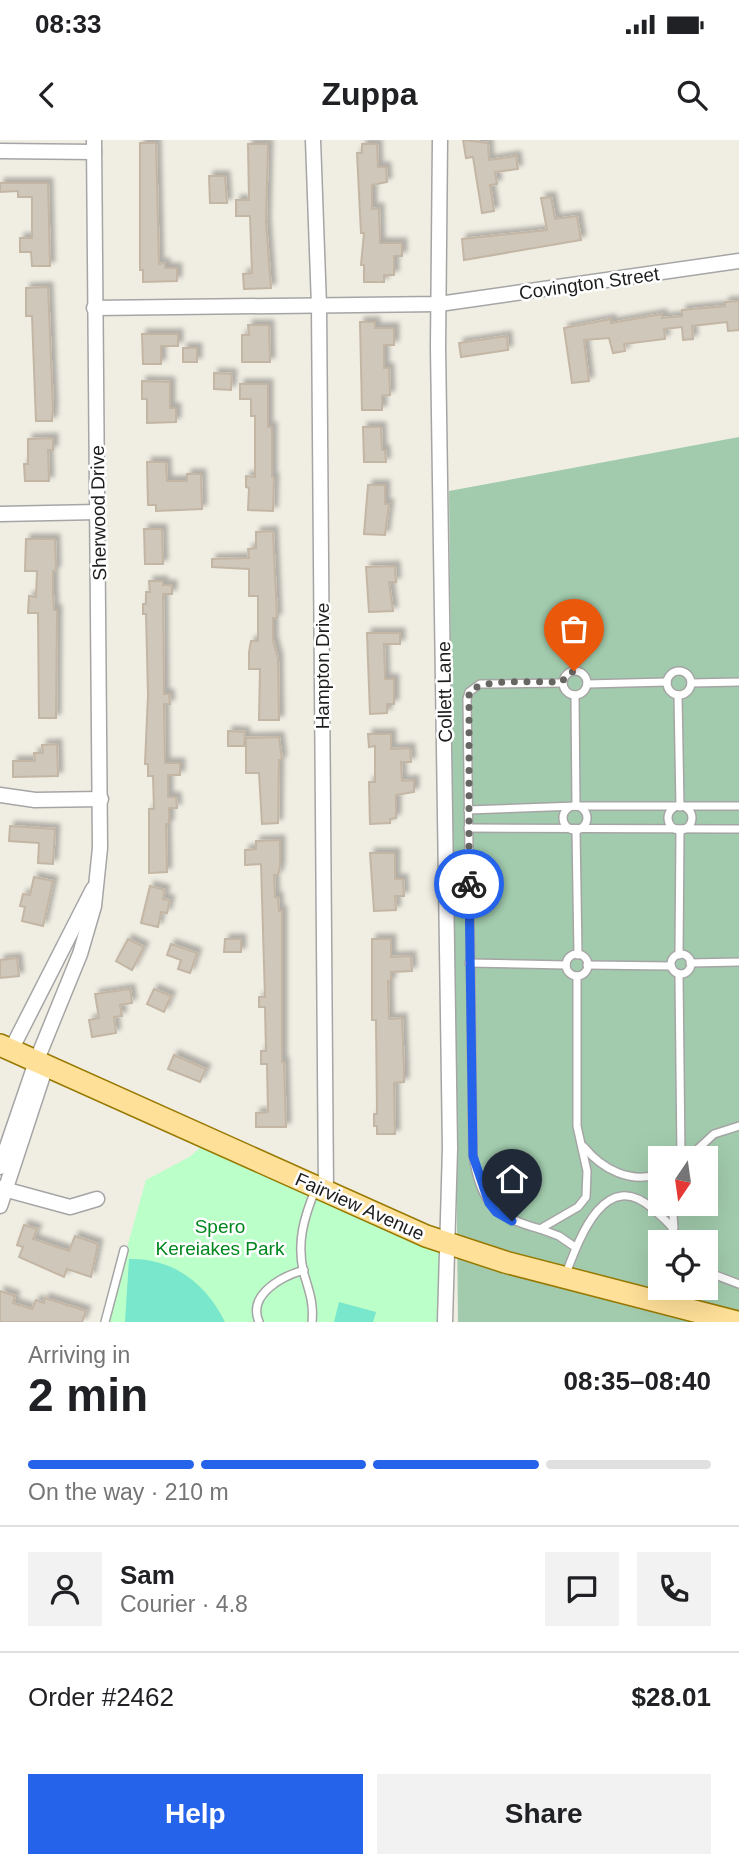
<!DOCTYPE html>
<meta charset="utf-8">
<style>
:root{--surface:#fff;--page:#f2f2f2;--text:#202124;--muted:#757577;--line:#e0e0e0;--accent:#2563eb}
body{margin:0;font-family:Helvetica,sans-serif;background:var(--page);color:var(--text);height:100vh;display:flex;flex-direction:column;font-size:26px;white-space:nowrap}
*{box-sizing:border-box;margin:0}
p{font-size:23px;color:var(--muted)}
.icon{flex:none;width:38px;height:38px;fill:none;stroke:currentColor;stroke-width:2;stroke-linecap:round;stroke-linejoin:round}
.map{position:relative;height:1182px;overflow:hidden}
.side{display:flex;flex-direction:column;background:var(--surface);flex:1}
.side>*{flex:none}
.needle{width:46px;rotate:193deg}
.fabs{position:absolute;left:648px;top:1006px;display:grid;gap:14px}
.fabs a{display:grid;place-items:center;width:70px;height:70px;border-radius:0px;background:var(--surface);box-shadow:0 7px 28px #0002;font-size:35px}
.pin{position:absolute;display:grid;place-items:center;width:60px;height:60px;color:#fff;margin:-72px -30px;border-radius:50% 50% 50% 0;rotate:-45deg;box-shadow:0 0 7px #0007}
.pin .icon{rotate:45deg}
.courier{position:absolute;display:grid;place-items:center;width:70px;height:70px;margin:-35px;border:5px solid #2563eb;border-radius:50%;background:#fff;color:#222;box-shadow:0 2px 9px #0007}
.summary em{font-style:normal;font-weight:700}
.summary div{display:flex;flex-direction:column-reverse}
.summary{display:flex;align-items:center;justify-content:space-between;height:119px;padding:0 28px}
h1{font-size:46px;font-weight:700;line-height:52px}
.bar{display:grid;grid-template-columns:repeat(4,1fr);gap:10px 7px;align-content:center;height:84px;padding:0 28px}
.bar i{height:9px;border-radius:5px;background:var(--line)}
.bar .selected{background:var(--accent)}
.bar p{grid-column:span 4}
.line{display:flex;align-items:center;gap:18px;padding:0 28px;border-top:2px solid var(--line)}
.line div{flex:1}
.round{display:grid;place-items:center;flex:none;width:74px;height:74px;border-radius:0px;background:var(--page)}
.button{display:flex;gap:14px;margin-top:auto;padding:14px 28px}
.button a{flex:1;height:80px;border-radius:0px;background:var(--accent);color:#fff;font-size:28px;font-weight:700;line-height:80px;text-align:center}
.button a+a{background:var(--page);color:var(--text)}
.status{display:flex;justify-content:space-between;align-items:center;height:49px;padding:0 35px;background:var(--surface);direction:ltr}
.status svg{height:19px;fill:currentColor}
header{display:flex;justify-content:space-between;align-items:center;height:91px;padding:0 28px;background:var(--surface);font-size:32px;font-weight:700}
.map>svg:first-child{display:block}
.cemetery{fill:#a2cbad;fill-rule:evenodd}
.park{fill:#bbffc9}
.pitch{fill:#79e7cb}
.building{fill:#d0c7bb;stroke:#c3b6a4;stroke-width:2;filter:url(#shadow)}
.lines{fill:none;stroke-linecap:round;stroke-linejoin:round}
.lane-casing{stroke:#a5a5a5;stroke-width:10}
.street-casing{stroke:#a5a5a5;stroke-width:17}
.primary-casing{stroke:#987900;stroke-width:24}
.lane{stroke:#fff;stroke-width:7}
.street{stroke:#fff;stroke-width:14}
.primary{stroke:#ffe099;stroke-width:21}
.done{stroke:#686663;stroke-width:7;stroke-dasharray:0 12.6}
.route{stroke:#2563eb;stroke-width:9}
.labels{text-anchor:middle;stroke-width:5;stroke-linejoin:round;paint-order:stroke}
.street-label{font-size:19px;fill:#1e1e1e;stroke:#fff}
.park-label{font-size:19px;fill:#00871d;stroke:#fff}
</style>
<div class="status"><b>08:33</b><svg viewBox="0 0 49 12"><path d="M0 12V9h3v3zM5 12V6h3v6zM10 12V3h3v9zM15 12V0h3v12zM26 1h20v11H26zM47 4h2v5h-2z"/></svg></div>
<header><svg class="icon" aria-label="back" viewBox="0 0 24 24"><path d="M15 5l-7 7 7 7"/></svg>Zuppa<svg class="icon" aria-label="search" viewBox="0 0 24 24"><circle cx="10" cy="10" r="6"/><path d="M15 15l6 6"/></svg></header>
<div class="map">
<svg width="739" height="1182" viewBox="0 0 739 1182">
<defs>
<filter id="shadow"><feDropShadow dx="4.5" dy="-4.5" stdDeviation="2" flood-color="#0004"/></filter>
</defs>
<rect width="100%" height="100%" fill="#f0ede3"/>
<path class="cemetery" d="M739 297V1182H458L449 351ZM660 1018H705V1064H660ZM660 1102H705V1148H660Z"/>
<polygon class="park" points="209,999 449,1104 448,1182 106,1182 146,1040 191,1016"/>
<g class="pitch">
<path d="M129 1119C174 1118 206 1144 225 1182H125Z"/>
<polygon points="339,1162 376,1172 373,1182 334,1182"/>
</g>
<g class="building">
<polygon points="463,0 488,3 489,20 516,16 518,29 495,32 497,44 490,45 494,71 482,73 473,17 466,18"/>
<polygon points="140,3 156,3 159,124 165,123 165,128 177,128 177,141 143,142 143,130 140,130"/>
<polygon points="248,4 268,4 266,82 271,148 244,149 243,134 252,133 250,76 236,76 236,60 249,60"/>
<polygon points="362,4 377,4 378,27 386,27 387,42 372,45 372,69 379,68 380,103 402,103 402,116 394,116 394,135 384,135 384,142 364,142 364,125 361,125 364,93 361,93 357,13 362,13"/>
<polygon points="209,36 225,36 227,63 210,63"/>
<polygon points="0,43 48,43 50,126 32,126 31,112 20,112 20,98 32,98 32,57 18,57 18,51 0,52"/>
<polygon points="551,57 555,79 577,76 581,100 464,120 462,99 547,90 541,58"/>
<polygon points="48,147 53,268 52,281 36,281 32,176 26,176 26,148"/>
<polygon points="739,161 739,190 728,191 727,182 692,186 693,199 683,200 682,187 664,189 665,199 624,204 625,211 613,213 609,198 584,200 589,241 572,243 564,188 611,179 611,183 662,174 662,178 682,176 682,170 725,166 725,162"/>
<polygon points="360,182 375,182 375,188 394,188 394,205 384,205 384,228 389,228 390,255 382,256 382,270 362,270"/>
<polygon points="248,185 269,185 270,222 242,222 242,195 249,195"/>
<polygon points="142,194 178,194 178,206 161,206 161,224 143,224"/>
<polygon points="507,196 508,210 461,217 459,203"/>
<rect x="183" y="208" width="14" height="14"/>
<polygon points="214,233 232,234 231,250 214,249"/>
<polygon points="142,241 170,242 170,268 176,268 176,282 147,283 147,259 142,259"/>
<polygon points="240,244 268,244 268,287 272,287 272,337 274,338 273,371 248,370 249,348 246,347 246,336 255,337 255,276 251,276 251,259 240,259"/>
<polygon points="363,287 381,287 382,310 385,310 386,322 364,322"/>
<polygon points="53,298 53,310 48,310 49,341 25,341 24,324 28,324 28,299"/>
<polygon points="147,322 166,322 167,341 187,341 187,334 201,334 202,369 156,371 156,365 148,365"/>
<polygon points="368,345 385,345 385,364 389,364 385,395 364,394"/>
<polygon points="144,389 162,389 163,424 145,424"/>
<polygon points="273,391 277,478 273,478 273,500 278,519 279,580 259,580 260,529 249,529 249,512 251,501 258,501 258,456 249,456 249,429 212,427 212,419 249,418 248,409 256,408 256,392"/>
<polygon points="26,399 55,399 56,430 53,431 53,454 54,470 57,470 56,578 39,578 38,473 28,473 29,456 36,457 37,431 25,431"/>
<polygon points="395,426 396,442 389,442 393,471 369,472 366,427"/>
<polygon points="149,441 163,441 163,445 172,445 172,454 163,454 164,554 169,554 170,564 164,564 165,623 180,623 180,635 168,635 168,657 176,657 177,668 169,668 169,684 166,684 167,732 149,733 149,669 154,669 153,636 148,636 148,624 145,624 148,555 146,474 143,474 143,464 146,464 146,452 150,452"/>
<polygon points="367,493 400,493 400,504 384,504 385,539 394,539 394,564 387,564 387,573 370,574"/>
<polygon points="228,591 245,592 244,606 228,606"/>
<polygon points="368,594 391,594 391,609 410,608 411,622 401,622 402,641 414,640 414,652 396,655 396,678 390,679 390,683 370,684 369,642 375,642 375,606 369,607"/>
<polygon points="279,597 282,620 279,620 278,683 262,684 259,633 246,633 246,598"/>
<polygon points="57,604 58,636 13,637 13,621 35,621 34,613 43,613 42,605"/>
<polygon points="10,686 55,689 53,724 38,723 39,703 9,701"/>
<polygon points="280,700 280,726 278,735 274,735 275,757 278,757 279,771 282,771 282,922 284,922 286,987 256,987 256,973 268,972 267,924 261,924 261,911 266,911 265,867 259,867 259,857 265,857 261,724 245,725 245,710 256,709 256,701"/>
<polygon points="370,713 395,713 395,739 403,739 404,756 395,756 396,770 374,771"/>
<polygon points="34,737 53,741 43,786 22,781 25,767 20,766 23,754 30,755"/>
<polygon points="150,746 165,750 163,759 170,760 167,773 161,772 158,787 141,783"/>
<polygon points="128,799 144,807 132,830 116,821"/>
<polygon points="225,799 241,799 241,812 224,812"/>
<polygon points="372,799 391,799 391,817 411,816 412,831 391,832 391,841 388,841 389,879 402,878 404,930 404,942 394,943 395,994 377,994 377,986 374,986 374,974 377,974 376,880 372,880"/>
<polygon points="171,804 197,813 190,833 178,829 181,820 167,815"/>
<polygon points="17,818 19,836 0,838 0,820"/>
<polygon points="130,849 132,863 120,865 122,876 114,877 116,893 92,897 89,880 99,878 95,854"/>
<polygon points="154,849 171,856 164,872 147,864"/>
<polygon points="174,915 206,929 200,942 168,929"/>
<polygon points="24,1085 37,1089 33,1099 69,1111 75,1096 98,1104 91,1137 67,1129 64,1137 19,1117 23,1107 17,1105"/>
<polygon points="0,1151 15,1156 13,1163 32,1169 36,1160 44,1163 45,1158 86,1171 82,1182 0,1182"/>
</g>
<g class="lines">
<g class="lane-casing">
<g id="lane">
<circle cx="575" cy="543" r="12"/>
<circle cx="679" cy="543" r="12"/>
<path d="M562 543 480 544 469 552 467 559 473 1015C480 1063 495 1077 540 1089L578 1067 586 1057 587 1031 577 986V836"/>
<polyline points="691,543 739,542"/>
<polyline points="587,544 667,542"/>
<polyline points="575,555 576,666"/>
<polyline points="678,555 680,667"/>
<circle cx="575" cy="678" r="12"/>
<circle cx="680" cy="678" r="12"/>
<polyline points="468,670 576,666 739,666"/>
<polyline points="468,688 739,689"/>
<polyline points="576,690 578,815"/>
<circle cx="681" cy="824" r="10"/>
<circle cx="577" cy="825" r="11"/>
<polyline points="679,815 680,690"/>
<polyline points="469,823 566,825"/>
<polyline points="690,823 739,822"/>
<polyline points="587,825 671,826"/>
<polyline points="679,834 681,1018"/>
<path d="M584 1007C602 1029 630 1044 660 1034"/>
<polyline points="688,1018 714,994 739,986"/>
<polyline points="672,1064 674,1087"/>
<polyline points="540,1089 559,1096 575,1107"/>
<polyline points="705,1131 739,1144"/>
<path d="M565 1136C578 1102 604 1025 653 1069 665 1080 674 1086 679 1102"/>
<polyline points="105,1182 124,1110"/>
<path d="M259 1182C247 1154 283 1136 304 1130"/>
<path d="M312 1182C314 1163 309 1151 304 1134 296 1103 304 1077 316 1048"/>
</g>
</g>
<g class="street-casing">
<g id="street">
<polyline points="313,0 319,166 326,1052"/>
<polyline points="440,0 438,207 450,1008 445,1182"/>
<polyline points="0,11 94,12"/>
<polyline points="94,168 439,164 739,121"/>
<polyline points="0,374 98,372"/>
<polyline points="0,655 35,660 101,659"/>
<polyline points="11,910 93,749"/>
<polyline points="0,1027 36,922 80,814 94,766 100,708 94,0"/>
<polyline points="0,1048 70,1067 97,1059"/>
<polyline points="0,1066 46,926"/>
</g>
</g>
<g class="primary-casing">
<polyline id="primary" points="0,905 426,1096 505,1122 737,1182"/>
</g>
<use href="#lane" class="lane"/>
<use href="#street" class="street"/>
<use href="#primary" class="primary"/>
</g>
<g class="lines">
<path class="done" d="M469 744V552C483 537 540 543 562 542L567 534 574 531"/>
<polyline class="route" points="469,744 473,1016 489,1063 496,1072 512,1081"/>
</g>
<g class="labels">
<g class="street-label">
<text transform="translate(589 143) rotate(-8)" y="7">Covington Street</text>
<text transform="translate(98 373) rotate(-91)" y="7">Sherwood Drive</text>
<text transform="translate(322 526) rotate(-90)" y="7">Hampton Drive</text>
<text transform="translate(444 552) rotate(-91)" y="7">Collett Lane</text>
<text transform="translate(360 1066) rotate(24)" y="7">Fairview Avenue</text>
</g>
<g class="park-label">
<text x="220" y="1093">Spero<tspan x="220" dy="22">Kereiakes Park</tspan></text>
</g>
</g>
</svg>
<div class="fabs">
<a><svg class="needle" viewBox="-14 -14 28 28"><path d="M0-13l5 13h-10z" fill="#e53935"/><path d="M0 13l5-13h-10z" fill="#757577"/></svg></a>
<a><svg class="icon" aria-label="locate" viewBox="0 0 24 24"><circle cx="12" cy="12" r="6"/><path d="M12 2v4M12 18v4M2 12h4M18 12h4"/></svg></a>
</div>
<div class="pin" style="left:574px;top:531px;background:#ea580c"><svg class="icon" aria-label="bag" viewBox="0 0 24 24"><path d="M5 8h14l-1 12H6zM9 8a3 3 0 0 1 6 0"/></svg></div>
<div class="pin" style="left:512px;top:1081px;background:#1f2937"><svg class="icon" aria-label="home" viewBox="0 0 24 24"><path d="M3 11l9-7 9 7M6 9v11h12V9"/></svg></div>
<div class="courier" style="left:469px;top:744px"><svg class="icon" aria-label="bike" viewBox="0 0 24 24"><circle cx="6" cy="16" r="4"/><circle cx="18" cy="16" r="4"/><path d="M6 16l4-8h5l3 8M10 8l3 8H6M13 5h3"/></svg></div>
</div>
<section class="side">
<div class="summary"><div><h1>2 min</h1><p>Arriving in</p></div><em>08:35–08:40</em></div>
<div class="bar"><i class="selected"></i><i class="selected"></i><i class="selected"></i><i></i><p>On the way · 210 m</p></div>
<div class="line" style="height:126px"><a class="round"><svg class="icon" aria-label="person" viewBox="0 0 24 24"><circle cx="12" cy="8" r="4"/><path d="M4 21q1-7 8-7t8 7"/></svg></a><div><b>Sam</b><p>Courier · 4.8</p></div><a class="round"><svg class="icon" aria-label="chat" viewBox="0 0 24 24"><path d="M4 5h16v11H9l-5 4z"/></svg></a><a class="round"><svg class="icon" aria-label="phone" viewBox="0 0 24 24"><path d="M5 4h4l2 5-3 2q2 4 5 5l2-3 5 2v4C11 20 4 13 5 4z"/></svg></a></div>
<div class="line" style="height:91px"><div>Order #2462</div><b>$28.01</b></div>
<div class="button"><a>Help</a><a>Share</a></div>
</section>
